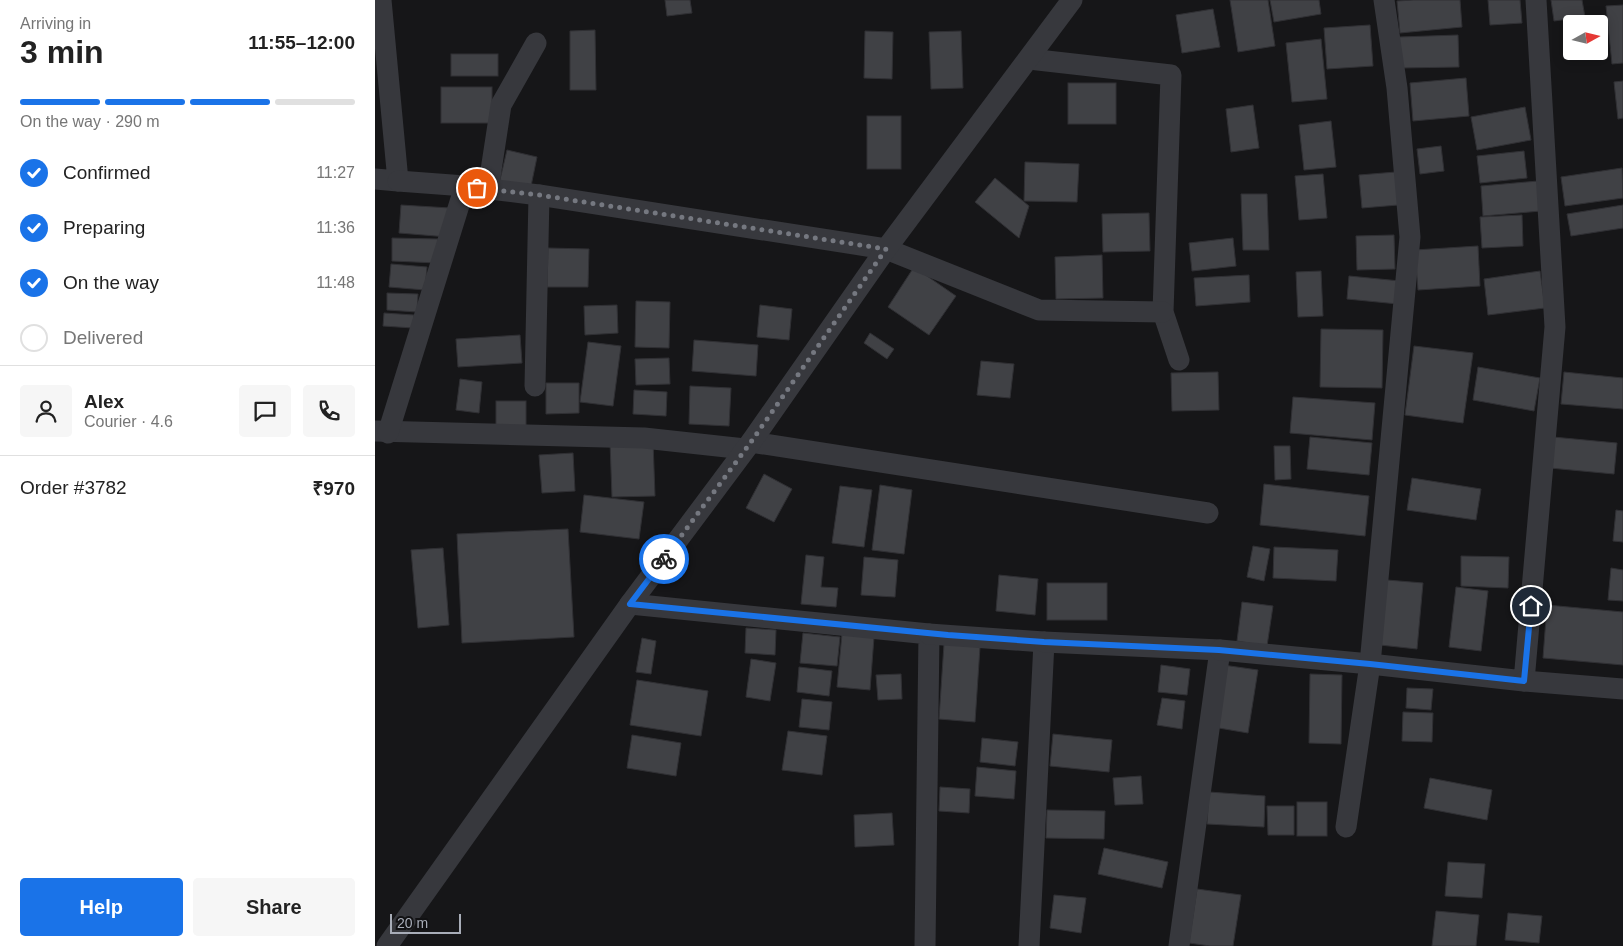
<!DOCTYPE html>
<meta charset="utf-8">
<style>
:root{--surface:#fff;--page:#f6f6f6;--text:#222;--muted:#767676;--line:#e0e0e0;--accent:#1a73e8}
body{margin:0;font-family:Arial,sans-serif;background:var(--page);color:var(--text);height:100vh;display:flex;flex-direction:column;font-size:19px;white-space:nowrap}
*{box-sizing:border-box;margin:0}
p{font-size:16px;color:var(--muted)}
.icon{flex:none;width:28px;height:28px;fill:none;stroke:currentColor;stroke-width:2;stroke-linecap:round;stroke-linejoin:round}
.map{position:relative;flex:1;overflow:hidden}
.side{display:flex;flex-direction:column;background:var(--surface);width:375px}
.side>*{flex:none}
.needle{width:32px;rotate:82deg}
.controls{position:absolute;left:1188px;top:15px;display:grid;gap:10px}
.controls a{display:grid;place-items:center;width:45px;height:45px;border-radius:5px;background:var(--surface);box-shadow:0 2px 12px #0003;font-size:25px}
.scale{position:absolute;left:15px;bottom:12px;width:71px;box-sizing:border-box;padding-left:5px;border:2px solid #a8adb8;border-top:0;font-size:14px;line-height:18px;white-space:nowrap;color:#a8adb8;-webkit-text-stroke:4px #111113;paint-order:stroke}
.pin{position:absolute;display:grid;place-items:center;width:42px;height:42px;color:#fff;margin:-21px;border:2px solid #fff;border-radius:50%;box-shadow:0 1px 5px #0007}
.courier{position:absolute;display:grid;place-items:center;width:50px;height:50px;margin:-25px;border:4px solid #1a73e8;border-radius:50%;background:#fff;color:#222;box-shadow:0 1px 6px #0007}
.headline em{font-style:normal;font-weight:700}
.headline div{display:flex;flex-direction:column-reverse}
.headline{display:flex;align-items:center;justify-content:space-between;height:85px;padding:0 20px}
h1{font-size:32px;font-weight:700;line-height:38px}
.bar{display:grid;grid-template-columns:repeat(4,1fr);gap:8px 5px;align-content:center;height:60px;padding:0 20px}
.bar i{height:6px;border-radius:4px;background:var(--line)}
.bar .active{background:var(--accent)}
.bar p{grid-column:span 4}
.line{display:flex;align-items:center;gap:12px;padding:0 20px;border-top:1px solid var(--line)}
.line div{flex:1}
.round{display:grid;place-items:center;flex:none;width:52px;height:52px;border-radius:5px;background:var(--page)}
ol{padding:0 20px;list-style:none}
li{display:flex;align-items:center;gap:15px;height:55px}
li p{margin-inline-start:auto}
li .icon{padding:5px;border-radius:50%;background:var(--accent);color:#fff;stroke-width:4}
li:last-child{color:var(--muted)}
li i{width:28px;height:28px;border:2px solid var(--line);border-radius:50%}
.action{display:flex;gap:10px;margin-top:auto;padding:10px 20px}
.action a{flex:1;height:58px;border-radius:5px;background:var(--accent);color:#fff;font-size:20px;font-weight:700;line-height:58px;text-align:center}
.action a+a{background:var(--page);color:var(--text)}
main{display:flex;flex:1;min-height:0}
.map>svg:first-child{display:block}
.building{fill:#404145;stroke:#303034}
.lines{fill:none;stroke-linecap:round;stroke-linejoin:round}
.street{stroke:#37383d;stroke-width:21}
.done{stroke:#757880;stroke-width:5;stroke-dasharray:0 9}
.route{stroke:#1a73e8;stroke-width:6}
</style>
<main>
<section class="side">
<div class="headline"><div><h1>3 min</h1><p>Arriving in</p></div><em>11:55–12:00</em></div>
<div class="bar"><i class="active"></i><i class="active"></i><i class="active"></i><i></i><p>On the way · 290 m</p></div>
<ol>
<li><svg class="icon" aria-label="check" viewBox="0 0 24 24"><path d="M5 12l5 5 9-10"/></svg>Confirmed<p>11:27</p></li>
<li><svg class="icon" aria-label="check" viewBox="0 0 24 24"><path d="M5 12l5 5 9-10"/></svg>Preparing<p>11:36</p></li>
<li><svg class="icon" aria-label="check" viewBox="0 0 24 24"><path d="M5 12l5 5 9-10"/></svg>On the way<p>11:48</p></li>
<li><i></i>Delivered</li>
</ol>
<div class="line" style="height:90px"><a class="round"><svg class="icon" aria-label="person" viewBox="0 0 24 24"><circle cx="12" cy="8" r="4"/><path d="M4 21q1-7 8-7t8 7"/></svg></a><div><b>Alex</b><p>Courier · 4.6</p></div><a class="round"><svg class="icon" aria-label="chat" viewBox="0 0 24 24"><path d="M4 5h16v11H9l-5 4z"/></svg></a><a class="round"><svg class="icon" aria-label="phone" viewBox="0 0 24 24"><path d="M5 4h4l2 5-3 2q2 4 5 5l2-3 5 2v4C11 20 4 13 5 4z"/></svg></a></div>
<div class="line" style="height:65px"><div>Order #3782</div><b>₹970</b></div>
<div class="action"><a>Help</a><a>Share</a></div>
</section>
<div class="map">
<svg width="1248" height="946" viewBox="0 0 1248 946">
<rect width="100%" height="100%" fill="#161618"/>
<g class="building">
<polygon points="290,0 315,0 317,13 292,16"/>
<polygon points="855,0 893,0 900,46 863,52"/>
<polygon points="895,0 944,0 946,14 899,22"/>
<polygon points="1038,0 1085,0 1087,27 1025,33 1022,1"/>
<polygon points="1113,0 1145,0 1147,23 1115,25"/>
<polygon points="1176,0 1207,0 1210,17 1179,21"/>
<polygon points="1248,5 1248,63 1237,64 1231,6"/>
<polygon points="838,9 845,47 807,53 801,15"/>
<polygon points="995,25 998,66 952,69 949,28"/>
<polygon points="220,30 221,90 195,90 195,31"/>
<polygon points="490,31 518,32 517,79 489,78"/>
<polygon points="586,31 588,88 556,89 554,32"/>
<polygon points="1083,35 1084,67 1025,68 1024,37"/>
<polygon points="946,39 952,99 917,102 911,43"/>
<rect x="76" y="54" width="47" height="22"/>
<polygon points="1091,78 1094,116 1038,121 1035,83"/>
<polygon points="1248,81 1248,118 1243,119 1239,82"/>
<rect x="693" y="83" width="48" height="41"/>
<rect x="66" y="87" width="51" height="36"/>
<polygon points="878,105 884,148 856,152 851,109"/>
<polygon points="1150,107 1156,140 1102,150 1096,117"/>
<rect x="492" y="116" width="34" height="53"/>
<polygon points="956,121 961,167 929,170 924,125"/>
<polygon points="1066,146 1069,171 1045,174 1042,149"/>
<polygon points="132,150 162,157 155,191 124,184"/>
<polygon points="1149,151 1152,178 1105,183 1102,156"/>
<polygon points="650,162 704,164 702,202 649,201"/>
<polygon points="1247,168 1248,198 1190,206 1186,177"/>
<polygon points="1021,172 1023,205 987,208 984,175"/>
<polygon points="948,174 952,218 924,220 920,176"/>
<polygon points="620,178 654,206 644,238 600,202"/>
<polygon points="1163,181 1166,211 1108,216 1106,186"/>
<polygon points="866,194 892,194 894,250 868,250"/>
<polygon points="26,205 75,208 73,237 24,233"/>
<polygon points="1248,205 1248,228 1196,236 1192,214"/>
<polygon points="774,213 775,251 728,252 727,214"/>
<polygon points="1147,215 1148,246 1107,248 1105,217"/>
<polygon points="1019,235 1020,269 982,270 981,236"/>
<polygon points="17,238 63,239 62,263 17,261"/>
<polygon points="858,238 861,266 817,271 814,243"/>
<polygon points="1103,246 1105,286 1043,290 1040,250"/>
<polygon points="173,248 214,249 213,287 172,287"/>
<polygon points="727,255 728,298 681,299 680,257"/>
<polygon points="16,264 52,267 50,290 14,287"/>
<polygon points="539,267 581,296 554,335 513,307"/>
<polygon points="946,271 948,316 923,317 921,272"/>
<polygon points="1165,271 1170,308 1113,315 1109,279"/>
<polygon points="874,275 875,302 821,306 819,278"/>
<polygon points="974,276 1025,281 1023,304 972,299"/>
<polygon points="12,293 43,294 42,312 12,310"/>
<polygon points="261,301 295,302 294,348 260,347"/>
<polygon points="242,305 243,333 210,335 209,306"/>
<polygon points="385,305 417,309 414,340 382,337"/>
<polygon points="9,313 39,315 38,328 8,326"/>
<polygon points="946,329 1008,330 1007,388 945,387"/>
<polygon points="495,333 519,349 512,359 489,343"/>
<polygon points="145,335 147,363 83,367 81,339"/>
<polygon points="319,340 383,345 381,376 317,371"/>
<polygon points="213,342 246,346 238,406 205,402"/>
<polygon points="1039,346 1098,353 1088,423 1030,415"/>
<polygon points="294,358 295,384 261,385 260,359"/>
<polygon points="606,361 639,364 635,398 602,395"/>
<polygon points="1103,367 1165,378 1159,411 1098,400"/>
<polygon points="843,372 844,410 797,411 796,373"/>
<polygon points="1189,372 1248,378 1248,409 1186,404"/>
<polygon points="85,379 107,382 104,413 81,410"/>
<polygon points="171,383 204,383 204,413 171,414"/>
<polygon points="315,386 356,388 354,426 314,424"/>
<polygon points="259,390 292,392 291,416 258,414"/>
<polygon points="918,397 1000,403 997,440 915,433"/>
<rect x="121" y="401" width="30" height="27"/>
<polygon points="935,437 997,443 994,475 932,469"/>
<polygon points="1178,437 1242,443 1239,474 1175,468"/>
<polygon points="278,441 280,496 237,497 235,442"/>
<polygon points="899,446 915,446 916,479 900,480"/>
<polygon points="198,453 200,491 167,493 164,455"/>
<polygon points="389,474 417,489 399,522 371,508"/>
<polygon points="1037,478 1106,489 1101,520 1032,510"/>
<polygon points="889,484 994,496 990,536 885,525"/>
<polygon points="505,485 537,490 529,554 497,550"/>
<polygon points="465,486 497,490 489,547 457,543"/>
<polygon points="209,495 269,502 264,539 205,532"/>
<polygon points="1241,510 1248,511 1248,542 1238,541"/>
<polygon points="193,529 199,637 87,643 82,534"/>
<polygon points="878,546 895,549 889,581 872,577"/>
<polygon points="899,547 963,550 961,581 898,578"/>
<polygon points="68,548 74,625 43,628 36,550"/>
<polygon points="431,555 449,557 446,587 463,588 461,607 426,604"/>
<polygon points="1086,556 1134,557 1133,588 1086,586"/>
<polygon points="489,557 523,560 520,597 486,595"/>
<polygon points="1236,568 1248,570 1248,601 1233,600"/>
<polygon points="624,575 663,579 660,615 621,611"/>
<polygon points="1012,580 1048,583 1042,649 1005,645"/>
<rect x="672" y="583" width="60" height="37"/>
<polygon points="1081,587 1113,591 1106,651 1074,647"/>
<polygon points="867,602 898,606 892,646 862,641"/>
<polygon points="1172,605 1248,612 1248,665 1168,658"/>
<polygon points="371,628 401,630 400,655 370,653"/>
<polygon points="428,633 465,637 462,666 425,663"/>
<polygon points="467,634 499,637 495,690 462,687"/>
<polygon points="267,638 281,641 276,674 261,672"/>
<polygon points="569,644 605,647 600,722 564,719"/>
<polygon points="376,659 401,663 395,701 371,697"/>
<polygon points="786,665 815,669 812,695 783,692"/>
<polygon points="848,665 883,670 873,733 838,727"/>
<polygon points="424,667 457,671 454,696 422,692"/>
<polygon points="526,674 527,699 503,700 501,675"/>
<polygon points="935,674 967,675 966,744 934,743"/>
<polygon points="262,680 333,691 326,736 255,725"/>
<polygon points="1032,688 1058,689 1056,710 1031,708"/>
<polygon points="787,698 810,701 807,729 782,725"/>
<polygon points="427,699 457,702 454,730 424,727"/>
<polygon points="1028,712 1058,713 1057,742 1027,741"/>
<polygon points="413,731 452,736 447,775 407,770"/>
<polygon points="678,734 737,740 734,772 675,766"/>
<polygon points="257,735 306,743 301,776 252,768"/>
<polygon points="607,738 643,742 640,766 605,762"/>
<polygon points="602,767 641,771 639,799 600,796"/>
<polygon points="766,776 768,804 740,805 738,778"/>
<polygon points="1055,778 1117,790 1112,820 1049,808"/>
<polygon points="565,787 595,789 594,813 564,811"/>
<polygon points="834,792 890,796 889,827 832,824"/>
<rect x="922" y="802" width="30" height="34"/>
<polygon points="892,806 919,806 919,835 893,835"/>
<polygon points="672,810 730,811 729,839 671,838"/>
<polygon points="517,813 519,845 480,847 479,815"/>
<polygon points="729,848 793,862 787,888 723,874"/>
<polygon points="1073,862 1110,864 1107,898 1070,896"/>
<polygon points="822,889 866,895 858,946 835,946 814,943"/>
<polygon points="679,895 711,898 706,933 675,928"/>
<polygon points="1061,911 1104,915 1101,946 1057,946"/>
<polygon points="1133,913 1167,916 1164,943 1130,940"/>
</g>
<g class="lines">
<g class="street">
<polyline points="654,59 796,75 788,312 804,360"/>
<polyline points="0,179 23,181 6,0"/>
<polyline points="23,181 90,186 164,195 511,249 664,310 788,312"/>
<polyline points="113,190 126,105 161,43"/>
<polyline points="160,386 164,195"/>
<polyline points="0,431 269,438 370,449"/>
<polyline points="13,433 90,186"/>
<polyline points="376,442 833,513"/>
<polyline points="255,604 554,634 550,946"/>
<polyline points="554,634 669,642 654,946"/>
<polyline points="669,642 845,650 804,946"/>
<polyline points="845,650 995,664 1149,681 1180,327 1161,0"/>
<polyline points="1149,681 1248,689"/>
<polyline points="971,827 995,664 1035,237 1022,88 1009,0"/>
<polyline points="12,946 255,604 376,442 511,249 697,0"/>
</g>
</g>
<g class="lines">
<polyline class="done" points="102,188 164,195 511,249 376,442 289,559"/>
<polyline class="route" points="289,559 255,604 573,635 669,642 844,650 995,664 1149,681 1156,606"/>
</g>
</svg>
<div class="controls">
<a><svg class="needle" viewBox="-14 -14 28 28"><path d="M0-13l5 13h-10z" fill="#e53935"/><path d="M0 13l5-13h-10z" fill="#767676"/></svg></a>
</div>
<div class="scale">20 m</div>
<div class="pin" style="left:102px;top:188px;background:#ea580c"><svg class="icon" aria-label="bag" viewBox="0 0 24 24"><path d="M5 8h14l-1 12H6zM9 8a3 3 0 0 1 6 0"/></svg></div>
<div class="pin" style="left:1156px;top:606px;background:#1f2937"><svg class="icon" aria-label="home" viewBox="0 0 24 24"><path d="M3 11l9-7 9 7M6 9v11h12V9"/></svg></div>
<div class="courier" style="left:289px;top:559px"><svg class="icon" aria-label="bike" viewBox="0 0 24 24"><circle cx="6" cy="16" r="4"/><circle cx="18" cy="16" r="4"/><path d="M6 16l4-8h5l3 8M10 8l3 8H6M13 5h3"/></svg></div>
</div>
</main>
